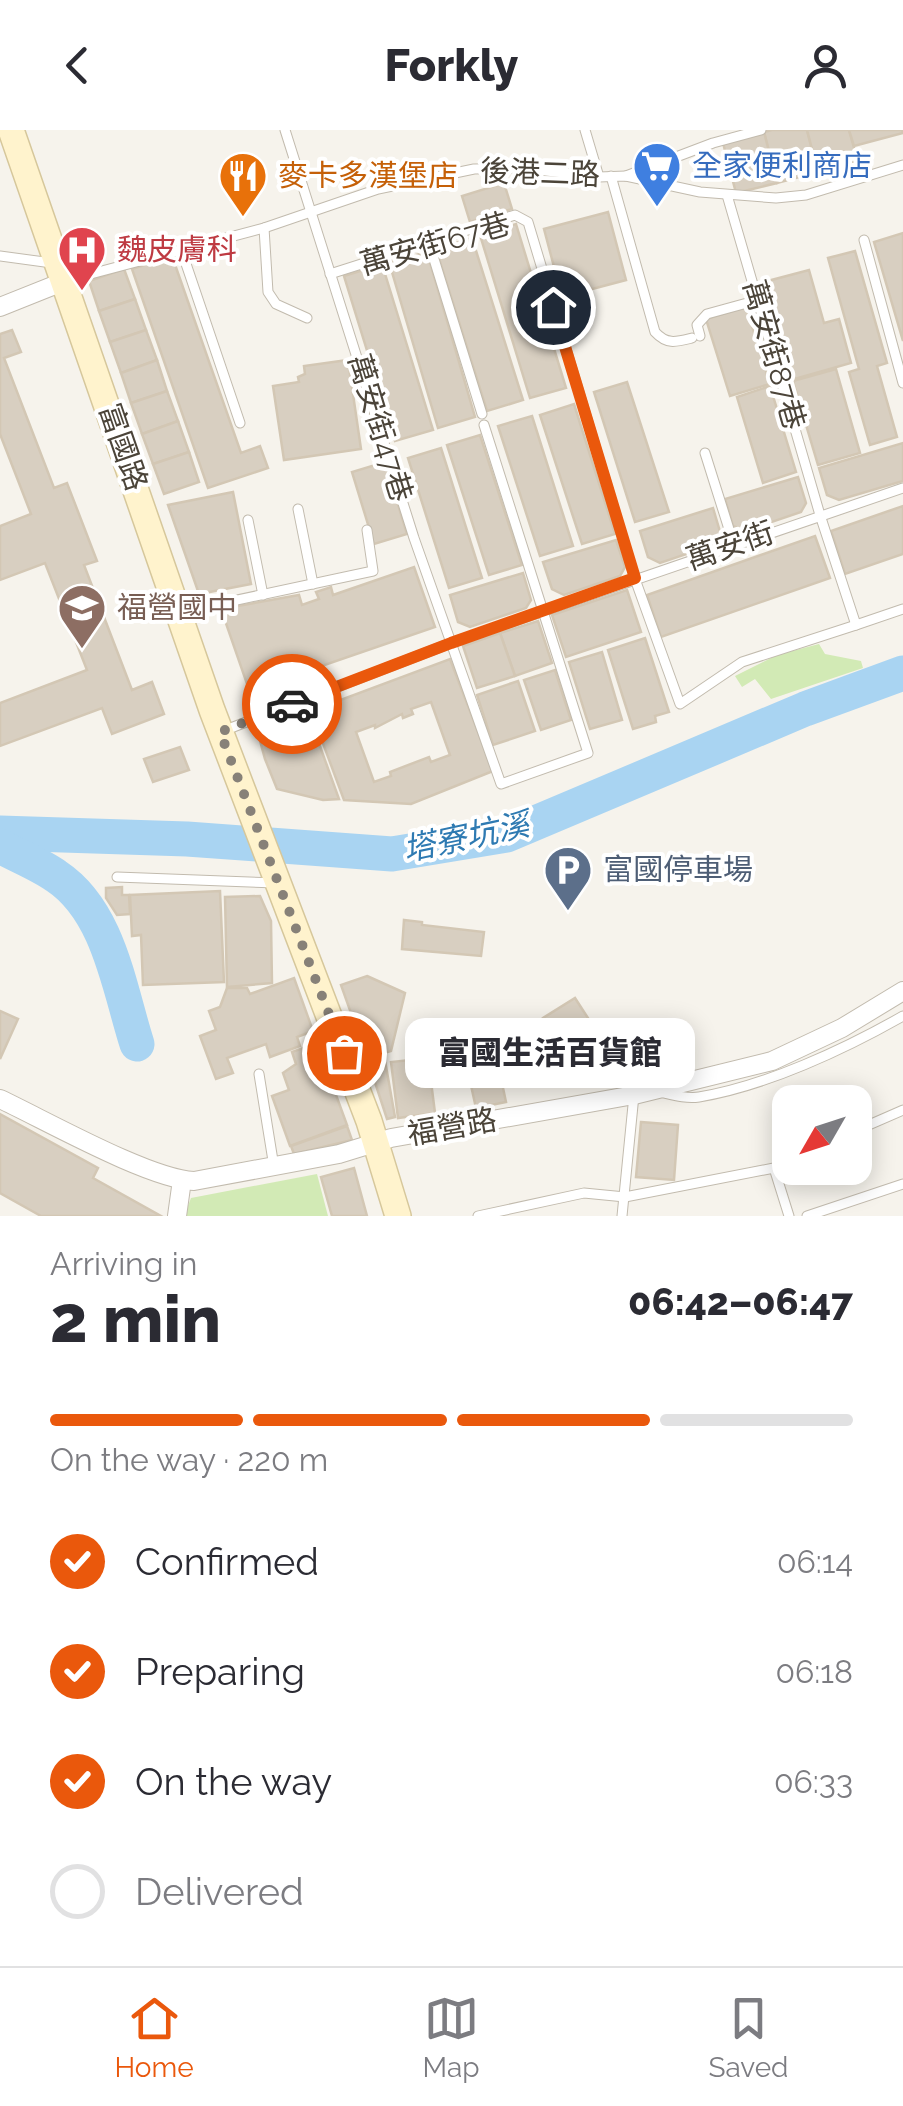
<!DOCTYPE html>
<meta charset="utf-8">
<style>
:root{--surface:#fff;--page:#f2f2f3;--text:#2b2b33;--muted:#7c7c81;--line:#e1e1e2;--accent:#ea580c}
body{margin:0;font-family:Raleway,"Noto Sans TC",sans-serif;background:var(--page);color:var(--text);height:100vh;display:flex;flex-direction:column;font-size:38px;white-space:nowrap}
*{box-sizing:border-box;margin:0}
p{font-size:32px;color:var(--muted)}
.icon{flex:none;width:55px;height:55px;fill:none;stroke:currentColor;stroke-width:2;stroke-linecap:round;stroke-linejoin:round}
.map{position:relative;height:1086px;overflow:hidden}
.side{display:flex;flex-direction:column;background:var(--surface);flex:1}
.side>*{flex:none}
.needle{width:65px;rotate:231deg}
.tools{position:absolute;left:772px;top:955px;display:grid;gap:20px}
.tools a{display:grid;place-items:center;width:100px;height:100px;border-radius:20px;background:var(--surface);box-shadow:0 5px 25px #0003;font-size:50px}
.pin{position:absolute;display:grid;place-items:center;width:85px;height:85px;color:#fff;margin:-42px;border:5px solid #fff;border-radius:50%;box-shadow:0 2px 10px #0007}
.courier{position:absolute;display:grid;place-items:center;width:100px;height:100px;margin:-50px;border:8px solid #ea580c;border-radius:50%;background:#fff;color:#222;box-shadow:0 2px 12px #0007}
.bubble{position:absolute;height:70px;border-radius:20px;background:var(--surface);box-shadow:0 5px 25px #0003;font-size:32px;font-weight:800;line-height:70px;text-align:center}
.head em{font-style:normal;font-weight:800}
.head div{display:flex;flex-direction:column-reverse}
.head{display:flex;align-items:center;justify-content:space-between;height:170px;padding:0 50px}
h1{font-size:65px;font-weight:800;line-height:75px}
.bar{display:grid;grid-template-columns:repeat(4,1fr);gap:15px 10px;align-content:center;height:120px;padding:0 50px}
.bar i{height:12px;border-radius:8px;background:var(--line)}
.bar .selected{background:var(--accent)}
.bar p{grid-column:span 4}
ol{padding:0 50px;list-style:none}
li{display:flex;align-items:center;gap:30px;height:110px}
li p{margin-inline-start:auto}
li .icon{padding:10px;border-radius:50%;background:var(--accent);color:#fff;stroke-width:4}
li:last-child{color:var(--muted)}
li i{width:55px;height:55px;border:5px solid var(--line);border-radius:50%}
header{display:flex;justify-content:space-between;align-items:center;height:130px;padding:0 50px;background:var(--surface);font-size:45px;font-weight:800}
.menu{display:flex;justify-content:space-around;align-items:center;height:140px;border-top:2px solid var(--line);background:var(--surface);font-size:28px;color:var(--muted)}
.menu a{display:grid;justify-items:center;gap:5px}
.menu .selected{color:var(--accent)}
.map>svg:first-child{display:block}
.green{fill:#d2eab5}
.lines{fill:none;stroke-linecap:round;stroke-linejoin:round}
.river{stroke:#a9d4f2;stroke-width:35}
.building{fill:#d8cfc1;stroke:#d3c7b4;stroke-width:2.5;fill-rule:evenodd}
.lane-casing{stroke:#c2bbae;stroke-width:11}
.street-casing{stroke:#c2bbae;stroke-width:20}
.secondary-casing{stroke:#d6c79b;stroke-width:28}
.lane{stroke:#fff;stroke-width:9}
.street{stroke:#fff;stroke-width:18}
.secondary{stroke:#fff3cd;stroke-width:25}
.done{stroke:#878178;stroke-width:10;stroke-dasharray:0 18}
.route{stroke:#ea580c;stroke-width:12}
.labels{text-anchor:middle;stroke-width:8;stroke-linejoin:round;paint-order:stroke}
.shop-label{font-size:30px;fill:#366cbe;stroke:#fff;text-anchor:start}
.street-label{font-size:30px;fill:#4b4439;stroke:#fff}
.food-label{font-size:30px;fill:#c56008;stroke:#fff;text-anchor:start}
.health-label{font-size:30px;fill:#be3a42;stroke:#fff;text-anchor:start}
.education-label{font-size:30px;fill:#785e54;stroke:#fff;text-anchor:start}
.service-label{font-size:30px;fill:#4e5e75;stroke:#fff;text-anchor:start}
.water-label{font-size:32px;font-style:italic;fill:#2e7ab2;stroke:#fff}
</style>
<header><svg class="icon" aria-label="back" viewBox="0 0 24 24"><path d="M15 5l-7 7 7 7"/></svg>Forkly<svg class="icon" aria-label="person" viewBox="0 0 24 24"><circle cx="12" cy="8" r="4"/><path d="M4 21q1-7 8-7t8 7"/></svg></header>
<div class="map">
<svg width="903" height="1086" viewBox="0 0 903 1086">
<rect width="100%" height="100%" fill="#f6f3ec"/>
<g class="green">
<polygon points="819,514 825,524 861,531 863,538 771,569 755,549 742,557 735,546 777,525"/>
<polygon points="317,1044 328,1086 184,1086 191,1068"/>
</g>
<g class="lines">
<g class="river">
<polyline points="0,703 187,709 392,724 507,705 805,579 903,543"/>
<path d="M0 716C18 726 39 734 56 746 109 781 119 858 137 914"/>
</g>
</g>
<g class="building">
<polygon points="772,0 807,0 818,42 777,53 764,2"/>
<polygon points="807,0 849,0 858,32 818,42"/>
<polygon points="849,0 902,0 903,3 854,16"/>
<polygon points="764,2 777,53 736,63 723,13"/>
<polygon points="504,53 512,79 470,92 462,66"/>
<polygon points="608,82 626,150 562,167 544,99"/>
<polygon points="516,94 566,258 530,268 480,105"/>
<polygon points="903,103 903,211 874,112"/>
<polygon points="472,108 523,270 487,281 436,119"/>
<polygon points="855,121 887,233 877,236 897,307 870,315 849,242 859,239 828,128"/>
<polygon points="427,122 475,287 438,298 389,132"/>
<polygon points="172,126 241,323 260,316 268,338 208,358 132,139"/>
<polygon points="382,134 433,300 395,311 344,146"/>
<polygon points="124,139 135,169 99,181 89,151"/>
<polygon points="809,140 824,193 839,189 851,233 791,250 764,152"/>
<polygon points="135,169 146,200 110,212 99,181"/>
<polygon points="746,177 770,254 730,266 706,189"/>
<polygon points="12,200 21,222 4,228 54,358 67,353 97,431 84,435 132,560 152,552 164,584 112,604 102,578 0,616 0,573 87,540 45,433 0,450 0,396 31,384 0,304 0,204"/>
<polygon points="146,200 157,230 121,243 110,212"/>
<polygon points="157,230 167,261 131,273 121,243"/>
<polygon points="348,230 361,319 284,330 273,256 299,252 298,247 305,244 304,236"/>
<polygon points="836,239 860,323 818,335 793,251"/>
<polygon points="627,252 669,382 635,392 594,262"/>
<polygon points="770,256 796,342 763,353 737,267"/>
<polygon points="167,261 178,291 142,304 131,273"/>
<polygon points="574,274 615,404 582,414 540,285"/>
<polygon points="532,286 573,416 540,426 498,296"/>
<polygon points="178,291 189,322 153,334 142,304"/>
<polygon points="480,305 522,435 489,445 447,315"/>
<polygon points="903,313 903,351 839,370 827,365 819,338"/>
<polygon points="441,318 482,448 449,458 408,328"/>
<polygon points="189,322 199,352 164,364 153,334"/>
<polygon points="385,332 407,404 374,414 352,342"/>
<polygon points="798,347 806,373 801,382 745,401 733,396 725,369"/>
<polygon points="233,362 251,454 199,464 168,375"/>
<polygon points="903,376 903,424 845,444 831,401"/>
<polygon points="713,378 721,405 716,414 660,433 648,427 640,401"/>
<polygon points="815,406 830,448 661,507 647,465"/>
<polygon points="616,410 625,437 620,446 564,465 552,459 543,432"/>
<polygon points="414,437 435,497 304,542 310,558 255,577 221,479 299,465 302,475 319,469 316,462 331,457 333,465"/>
<polygon points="523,443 531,470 526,478 470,497 458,492 450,465"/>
<polygon points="627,460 641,502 566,527 552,485"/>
<polygon points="538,491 552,533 515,546 500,503"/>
<polygon points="500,503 515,546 477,558 463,516"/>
<polygon points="645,508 669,582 655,586 656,592 633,599 608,520"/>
<polygon points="602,522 622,590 590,599 569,532"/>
<path d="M450 529 493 641 411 674 344 670 311 581ZM431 572 450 625 431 632 429 627 390 642 391 646 374 652 356 602 375 595V598L402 584 403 588 413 584 411 579Z"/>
<polygon points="555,540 571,590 541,600 524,550"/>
<polygon points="518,551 535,601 493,615 477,565"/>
<polygon points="308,583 317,608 339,669 323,670 277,659 265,629 259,607 265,598"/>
<polygon points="180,617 189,640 153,652 144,629"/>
<polygon points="122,757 122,765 129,765 130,784 117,785 106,768 106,758"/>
<polygon points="220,761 224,852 143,855 141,805 132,806 130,765"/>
<polygon points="260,766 271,791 272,853 227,857 225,767"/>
<polygon points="404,790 422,792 422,795 484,802 481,826 402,819"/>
<polygon points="367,846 405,863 391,921 367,928 341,855"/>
<polygon points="294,848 313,901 297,907 300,916 270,927 266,914 227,928 233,943 216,949 200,906 216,900 209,881 220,877 227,858 247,858 250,864"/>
<polygon points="575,868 597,902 558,918 547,913 550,901 543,888"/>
<polygon points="0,881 18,889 0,929"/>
<polygon points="498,901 502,939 499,939 506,972 476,978 461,910"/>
<polygon points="554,907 582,917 585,930 579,948 564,953 540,944"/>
<polygon points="317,913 347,995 290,1016 272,966 289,960 283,943 296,934 292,922"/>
<polygon points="384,925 395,987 387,989 368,931"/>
<polygon points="428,928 435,983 398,988 391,932"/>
<polygon points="0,984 98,1038 93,1048 161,1086 41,1086 0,1063"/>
<polygon points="641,992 678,995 674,1050 636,1047"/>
<polygon points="347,996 352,1010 294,1024 291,1016"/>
<polygon points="354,1038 367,1086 332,1086 321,1047"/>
</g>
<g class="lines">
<g class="lane-casing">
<g id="lane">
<polyline points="285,0 414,408 501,654 588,623 484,295"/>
<polyline points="585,0 599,47"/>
<path d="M611 46 655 202C667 215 676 212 692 208"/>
<polyline points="626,46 713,13 761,0"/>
<polyline points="727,65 820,385 856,495 903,479"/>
<polyline points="264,98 268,162 276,174 307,188"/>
<polyline points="864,110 903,253"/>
<polyline points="429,113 482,284"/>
<polyline points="182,122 240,293"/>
<polyline points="0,126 52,133"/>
<polyline points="330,144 515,85 528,92 635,449 680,574 742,532 856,495"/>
<polyline points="68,150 264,98 378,59 474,39 520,38 599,47 626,46 700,62 776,68 806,65 903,35"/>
<polyline points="700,206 697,195 707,184 758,170"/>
<polyline points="705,323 734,415"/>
<polyline points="298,379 313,454"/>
<polyline points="248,390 263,465"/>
<polyline points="181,482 373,441 367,400"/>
<polyline points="223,601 451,513 903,358"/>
<polyline points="117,747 277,753"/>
<polyline points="259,944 274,1037"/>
<path d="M660 962C673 965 686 969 699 967 766 956 845 919 903 886"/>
<polyline points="855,1001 903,980"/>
<polyline points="774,1038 789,1086"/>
<polyline points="478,1086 584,1063 625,1067 774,1038 790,1031"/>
<polyline points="622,1086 634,965"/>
<polyline points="807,1086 903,1054"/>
</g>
</g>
<g class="street-casing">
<g id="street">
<polyline points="0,177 65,151"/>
<path d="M0 969C45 990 149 1049 194 1051L339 1024 391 1008 634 965 772 931 842 898 903 861"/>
<polyline points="177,1086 182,1050"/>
</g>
</g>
<g class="secondary-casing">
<polyline id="secondary" points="11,0 212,580 369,991 398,1086"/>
</g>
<use href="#lane" class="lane"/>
<use href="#street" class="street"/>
<use href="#secondary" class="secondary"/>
</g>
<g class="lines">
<polyline class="done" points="292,574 220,602 344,923"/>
<polyline class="route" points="292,574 451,513 635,448 553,177"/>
</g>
<defs>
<g id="supermarket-pin" transform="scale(2.5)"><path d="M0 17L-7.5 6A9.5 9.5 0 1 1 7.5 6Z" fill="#3f7fe0" stroke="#fff"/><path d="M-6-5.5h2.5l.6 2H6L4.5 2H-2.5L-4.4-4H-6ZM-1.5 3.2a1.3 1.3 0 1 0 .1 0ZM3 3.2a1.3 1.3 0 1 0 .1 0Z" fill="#fff"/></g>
<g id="restaurant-pin" transform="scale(2.5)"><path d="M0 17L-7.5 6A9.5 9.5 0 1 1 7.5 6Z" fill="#e8710a" stroke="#fff"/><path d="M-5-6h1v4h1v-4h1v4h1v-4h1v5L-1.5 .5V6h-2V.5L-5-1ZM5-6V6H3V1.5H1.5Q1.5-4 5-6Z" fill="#fff"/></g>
<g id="hospital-pin" transform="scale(2.5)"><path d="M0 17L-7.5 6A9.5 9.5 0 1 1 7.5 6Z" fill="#e0444e" stroke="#fff"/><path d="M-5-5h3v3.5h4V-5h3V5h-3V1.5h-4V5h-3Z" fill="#fff"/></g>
<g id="school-pin" transform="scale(2.5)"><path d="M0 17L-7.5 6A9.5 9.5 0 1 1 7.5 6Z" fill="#8d6e63" stroke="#fff"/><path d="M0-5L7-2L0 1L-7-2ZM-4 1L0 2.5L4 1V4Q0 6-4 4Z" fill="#fff"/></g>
<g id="parking-pin" transform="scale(2.5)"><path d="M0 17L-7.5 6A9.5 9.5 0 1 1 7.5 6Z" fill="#5c6f8a" stroke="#fff"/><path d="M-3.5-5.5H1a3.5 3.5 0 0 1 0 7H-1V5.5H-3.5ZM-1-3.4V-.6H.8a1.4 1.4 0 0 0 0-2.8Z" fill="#fff"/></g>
</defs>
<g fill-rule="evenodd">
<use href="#supermarket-pin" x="657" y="36"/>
<use href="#restaurant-pin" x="243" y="46"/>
<use href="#hospital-pin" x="82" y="120"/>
<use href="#school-pin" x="82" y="478"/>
<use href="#parking-pin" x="568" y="740"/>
</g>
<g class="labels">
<g class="shop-label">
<text x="692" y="46">全家便利商店</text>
</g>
<g class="street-label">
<text transform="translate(540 43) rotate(2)" y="10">後港二路</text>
<text transform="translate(435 114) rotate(-16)" y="10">萬安街67巷</text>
<text transform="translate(774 225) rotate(74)" y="10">萬安街87巷</text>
<text transform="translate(380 298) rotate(73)" y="10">萬安街47巷</text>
<text transform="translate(123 317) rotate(71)" y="10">富國路</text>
<text transform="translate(730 416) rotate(-19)" y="10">萬安街</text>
<text transform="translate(452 997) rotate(-10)" y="10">福營路</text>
</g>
<g class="food-label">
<text x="278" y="56">麥卡多漢堡店</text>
</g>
<g class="health-label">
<text x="117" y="130">魏皮膚科</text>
</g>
<g class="education-label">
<text x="117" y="488">福營國中</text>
</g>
<g class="service-label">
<text x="603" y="750">富國停車場</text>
</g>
<g class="water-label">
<text transform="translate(466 707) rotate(-12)" y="11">塔寮坑溪</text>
</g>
</g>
</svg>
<div class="tools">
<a><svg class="needle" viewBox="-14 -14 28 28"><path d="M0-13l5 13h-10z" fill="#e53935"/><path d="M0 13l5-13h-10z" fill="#7c7c81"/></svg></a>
</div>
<div class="pin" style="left:344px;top:923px;background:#ea580c"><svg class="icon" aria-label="bag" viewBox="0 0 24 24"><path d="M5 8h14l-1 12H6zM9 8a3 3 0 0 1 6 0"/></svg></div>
<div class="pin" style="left:553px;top:177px;background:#1f2937"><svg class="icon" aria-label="home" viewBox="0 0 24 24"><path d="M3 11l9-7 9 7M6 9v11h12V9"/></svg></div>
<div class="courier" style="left:292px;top:574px"><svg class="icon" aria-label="car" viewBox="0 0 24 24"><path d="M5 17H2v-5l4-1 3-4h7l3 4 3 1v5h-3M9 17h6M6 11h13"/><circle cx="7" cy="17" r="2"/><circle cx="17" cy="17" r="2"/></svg></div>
<div class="bubble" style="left:405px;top:888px;width:290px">富國生活百貨館</div>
</div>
<section class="side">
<div class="head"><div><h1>2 min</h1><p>Arriving in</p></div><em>06:42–06:47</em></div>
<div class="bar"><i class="selected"></i><i class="selected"></i><i class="selected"></i><i></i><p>On the way · 220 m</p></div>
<ol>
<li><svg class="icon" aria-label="check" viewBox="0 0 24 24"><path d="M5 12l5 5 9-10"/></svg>Confirmed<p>06:14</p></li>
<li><svg class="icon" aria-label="check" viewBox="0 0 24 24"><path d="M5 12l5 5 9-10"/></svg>Preparing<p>06:18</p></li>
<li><svg class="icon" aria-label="check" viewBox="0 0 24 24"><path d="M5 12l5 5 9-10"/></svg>On the way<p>06:33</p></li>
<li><i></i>Delivered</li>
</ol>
</section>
<nav class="menu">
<a class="selected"><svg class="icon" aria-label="home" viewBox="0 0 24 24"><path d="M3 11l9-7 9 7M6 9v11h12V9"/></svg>Home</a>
<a><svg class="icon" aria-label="map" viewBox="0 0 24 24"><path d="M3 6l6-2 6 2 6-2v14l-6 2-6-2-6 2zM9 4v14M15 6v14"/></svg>Map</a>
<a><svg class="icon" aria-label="saved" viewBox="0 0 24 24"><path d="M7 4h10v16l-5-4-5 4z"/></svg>Saved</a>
</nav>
